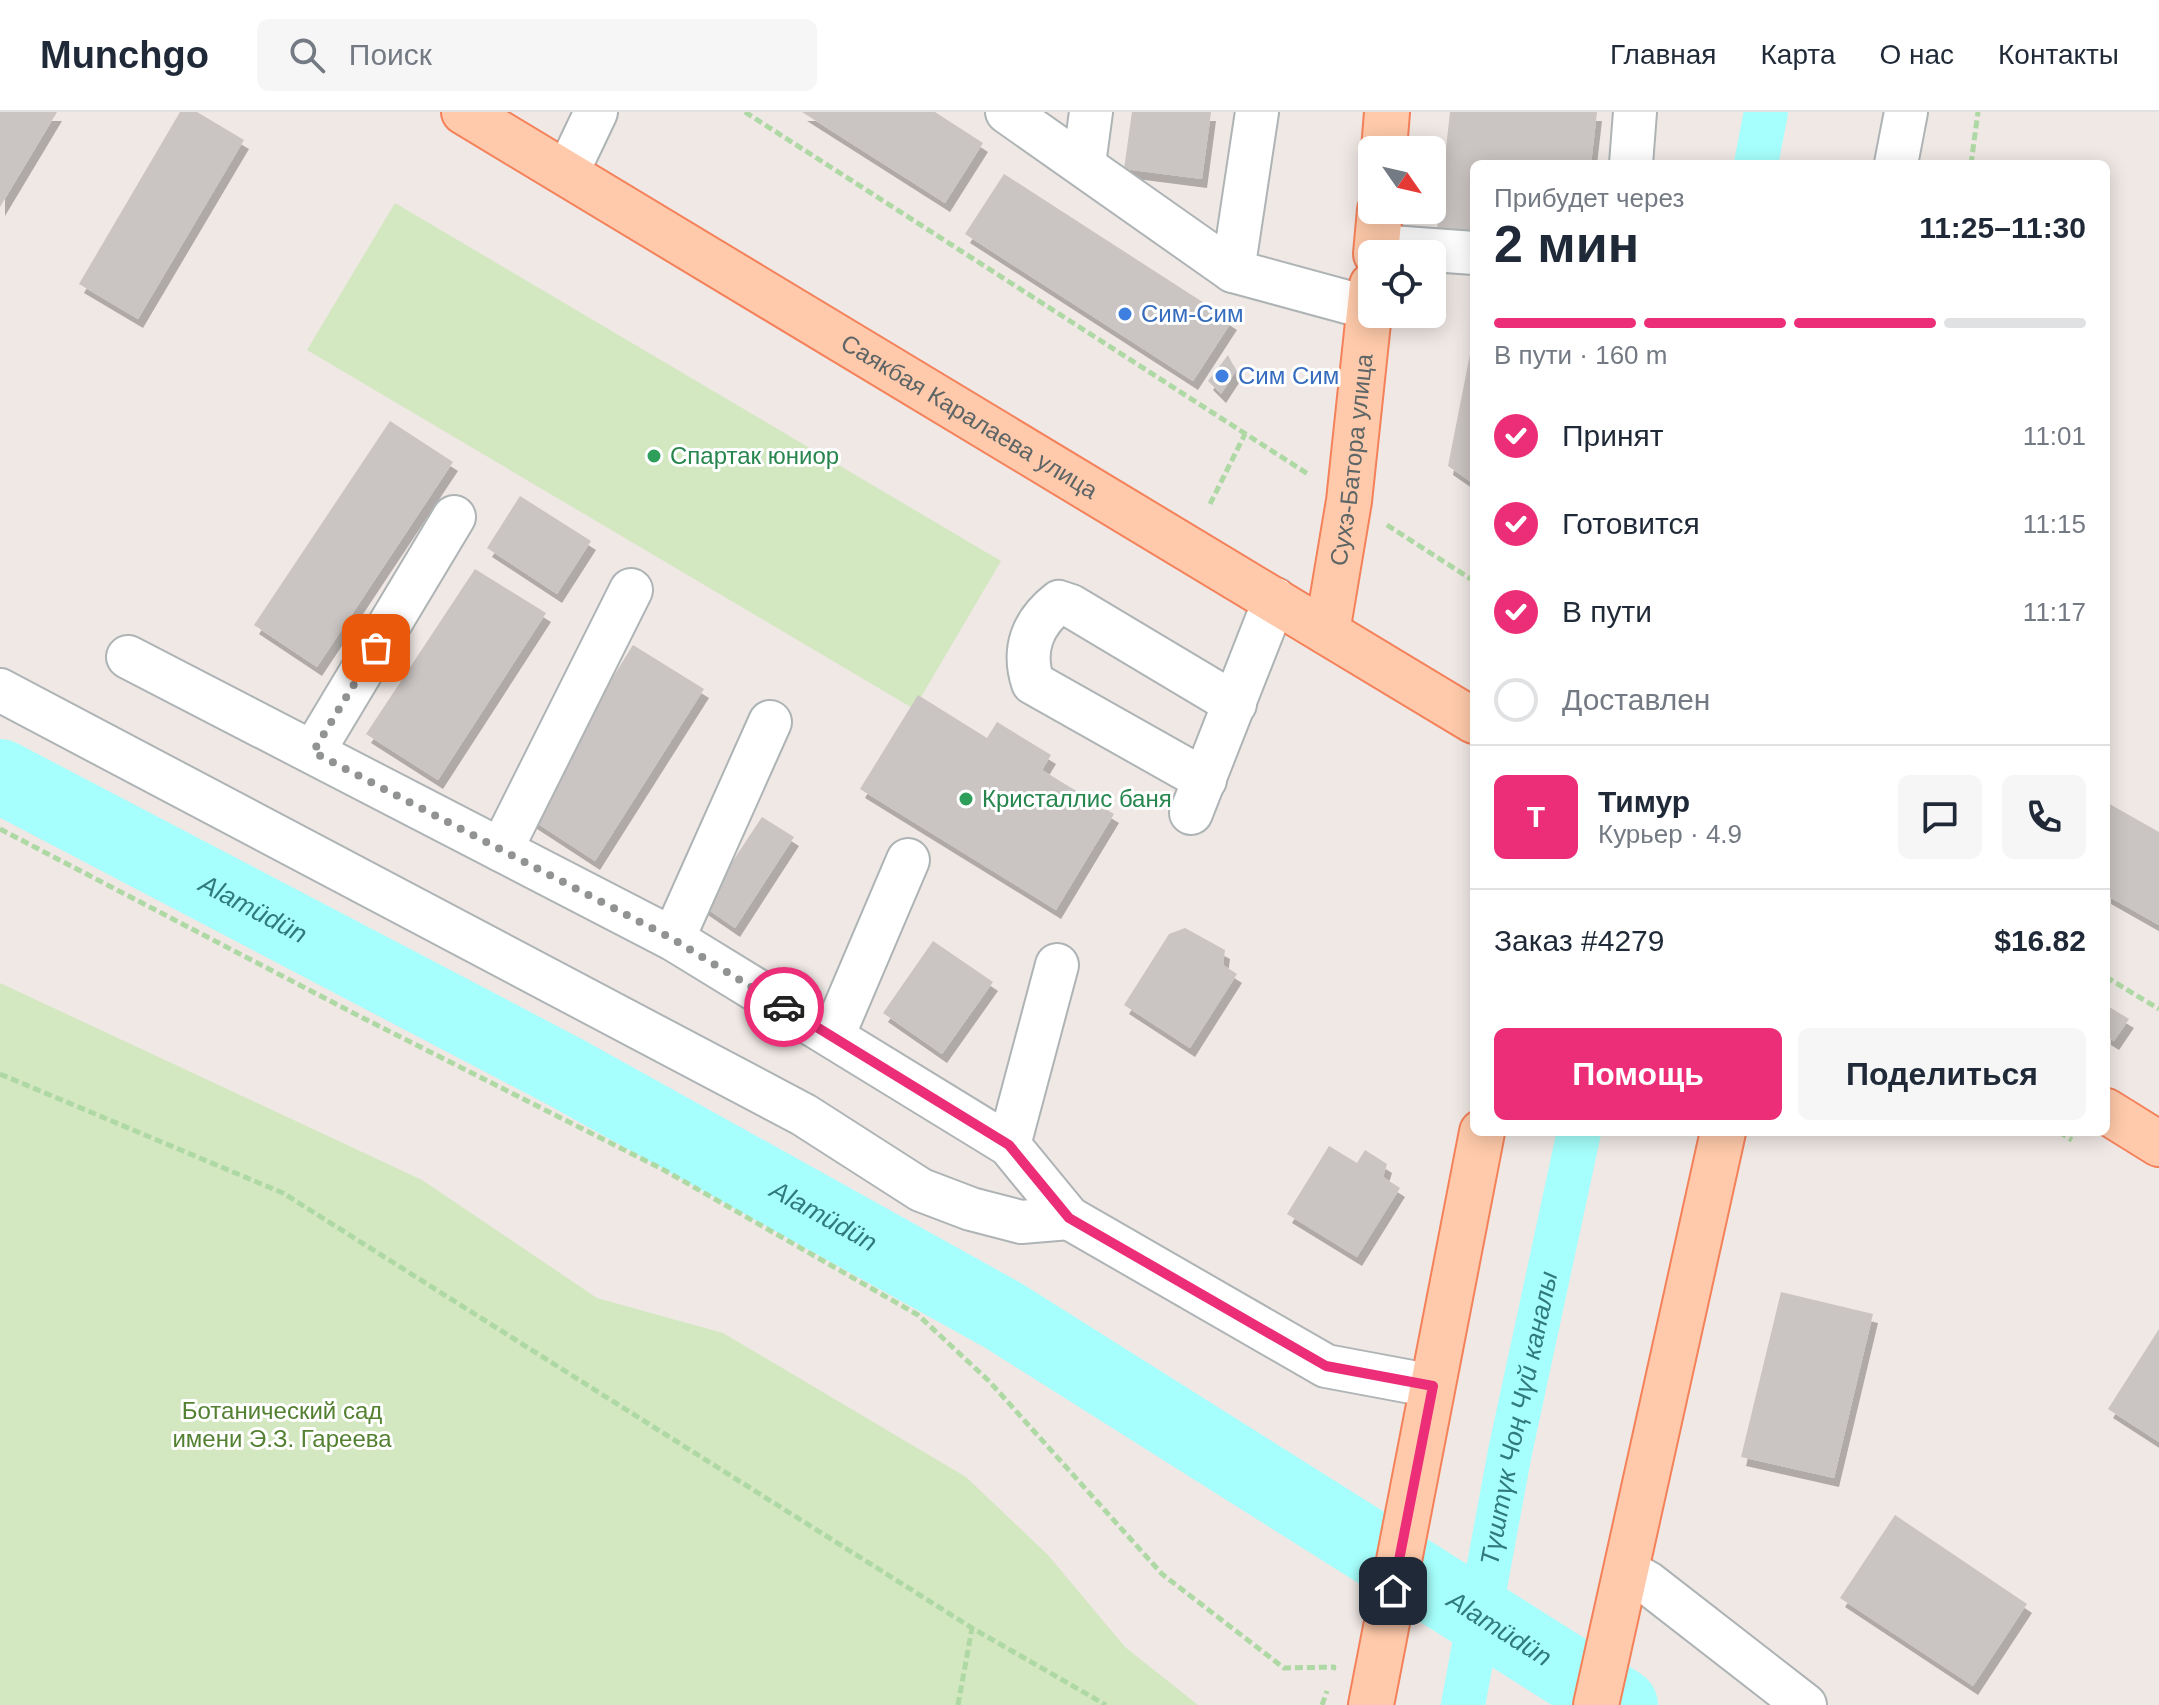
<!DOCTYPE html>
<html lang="ru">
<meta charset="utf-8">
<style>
:root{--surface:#fff;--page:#f6f6f7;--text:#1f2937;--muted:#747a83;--line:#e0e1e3;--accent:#ec2e78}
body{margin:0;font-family:Arial,sans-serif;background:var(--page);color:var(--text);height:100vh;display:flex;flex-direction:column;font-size:30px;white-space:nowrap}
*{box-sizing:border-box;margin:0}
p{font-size:26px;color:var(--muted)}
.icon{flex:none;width:44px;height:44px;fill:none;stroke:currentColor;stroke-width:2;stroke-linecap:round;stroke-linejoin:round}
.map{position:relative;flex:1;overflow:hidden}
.details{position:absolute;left:1470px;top:48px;width:640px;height:976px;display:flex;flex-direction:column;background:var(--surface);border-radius:12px;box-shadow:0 4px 20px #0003}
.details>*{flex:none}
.needle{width:52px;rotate:124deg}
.buttons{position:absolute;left:1358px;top:24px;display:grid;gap:16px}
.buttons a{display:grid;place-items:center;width:88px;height:88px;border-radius:12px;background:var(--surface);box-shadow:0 4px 20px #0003;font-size:40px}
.pin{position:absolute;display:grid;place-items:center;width:68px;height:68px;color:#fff;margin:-34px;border-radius:16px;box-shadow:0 4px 12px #0006}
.courier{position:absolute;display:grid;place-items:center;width:80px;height:80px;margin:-40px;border:6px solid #ec2e78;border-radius:50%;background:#fff;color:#222;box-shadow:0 2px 10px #0007}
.head em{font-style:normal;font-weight:700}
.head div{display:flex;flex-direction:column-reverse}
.head{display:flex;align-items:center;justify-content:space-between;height:136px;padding:0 24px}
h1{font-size:52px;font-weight:700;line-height:60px}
.bar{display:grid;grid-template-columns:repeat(4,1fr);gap:12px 8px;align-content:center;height:96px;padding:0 24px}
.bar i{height:10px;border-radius:6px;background:var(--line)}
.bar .current{background:var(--accent)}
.bar p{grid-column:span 4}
.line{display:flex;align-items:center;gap:20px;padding:0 24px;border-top:2px solid var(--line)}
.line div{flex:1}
.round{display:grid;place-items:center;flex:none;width:84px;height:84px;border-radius:12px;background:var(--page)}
ol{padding:0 24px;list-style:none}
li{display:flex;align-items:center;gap:24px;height:88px}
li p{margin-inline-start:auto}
li .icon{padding:8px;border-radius:50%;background:var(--accent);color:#fff;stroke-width:4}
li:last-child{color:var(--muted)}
li i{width:44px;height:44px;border:4px solid var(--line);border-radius:50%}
.primary-button{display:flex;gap:16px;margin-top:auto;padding:16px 24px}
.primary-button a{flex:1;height:92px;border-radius:12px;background:var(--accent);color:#fff;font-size:32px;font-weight:700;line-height:92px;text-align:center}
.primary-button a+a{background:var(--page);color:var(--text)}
header{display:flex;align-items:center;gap:48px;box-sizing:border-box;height:112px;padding:0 40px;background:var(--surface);border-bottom:2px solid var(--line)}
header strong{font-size:38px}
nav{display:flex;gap:44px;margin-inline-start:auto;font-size:28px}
.search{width:560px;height:72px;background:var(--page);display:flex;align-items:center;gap:20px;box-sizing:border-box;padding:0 28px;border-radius:12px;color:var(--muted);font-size:30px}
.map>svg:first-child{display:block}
.green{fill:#d3e7c1}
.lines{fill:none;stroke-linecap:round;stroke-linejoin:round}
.canal{stroke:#a6fffc;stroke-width:44}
.river{stroke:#a6fffc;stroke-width:74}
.building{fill:#cac4c2;filter:url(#shadow)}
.minor-casing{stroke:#aeb4b5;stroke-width:46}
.major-casing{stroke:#f4815a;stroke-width:48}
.path{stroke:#afd9a4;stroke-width:5;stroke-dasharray:8 4;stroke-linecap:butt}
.minor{stroke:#fff;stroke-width:42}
.major{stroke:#ffcaab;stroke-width:44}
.done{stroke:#909392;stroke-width:8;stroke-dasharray:0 14.4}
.route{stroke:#ec2e78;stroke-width:10}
.shop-dot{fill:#3f7fe0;stroke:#fff;stroke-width:3}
.leisure-dot{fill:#2e9e5b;stroke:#fff;stroke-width:3}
.labels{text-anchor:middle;stroke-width:6;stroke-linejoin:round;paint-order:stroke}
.shop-label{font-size:24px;fill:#366cbe;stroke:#fff;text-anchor:start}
.street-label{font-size:24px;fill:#5d6566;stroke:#fff}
.leisure-label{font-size:24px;fill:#27864d;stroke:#fff;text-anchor:start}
.park-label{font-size:24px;fill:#538031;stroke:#fff}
.water-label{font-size:26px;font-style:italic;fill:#307a7e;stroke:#fff}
</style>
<header>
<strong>Munchgo</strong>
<div class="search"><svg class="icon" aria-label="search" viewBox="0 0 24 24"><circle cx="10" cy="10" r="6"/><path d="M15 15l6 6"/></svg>Поиск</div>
<nav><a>Главная</a><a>Карта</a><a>О нас</a><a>Контакты</a></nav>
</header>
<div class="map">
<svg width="2159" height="1593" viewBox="0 0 2159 1593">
<defs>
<filter id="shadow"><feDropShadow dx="5" dy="9" stdDeviation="0" flood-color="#0004"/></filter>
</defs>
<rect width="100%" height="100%" fill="#efe8e5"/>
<g class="green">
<polygon points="395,91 1001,449 914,597 307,238"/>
<polygon points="0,871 422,1068 597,1186 723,1221 966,1365 1048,1443 1125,1535 1198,1593 0,1593"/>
</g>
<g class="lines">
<g class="canal">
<polyline points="1756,52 1766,0"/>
<path id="s1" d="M1463 1593 1510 1340 1579 1020"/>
</g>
<path class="river" id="s2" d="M0 664 567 961 1004 1204 1621 1593"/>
</g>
<g class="building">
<polygon points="0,0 57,0 0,95"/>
<polygon points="180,0 197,0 244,28 138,207 79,172"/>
<polygon points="802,0 935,0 983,31 945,91"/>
<polygon points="1132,0 1211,0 1202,67 1124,57"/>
<polygon points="1450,0 1597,0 1591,52 1474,52 1474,122 1437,118"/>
<polygon points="1004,62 1232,209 1193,269 965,122"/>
<polygon points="1473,227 1474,227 1474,372 1448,354"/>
<polygon points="1228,243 1236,259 1221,282 1208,269"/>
<polygon points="390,309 453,350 317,555 254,513"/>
<polygon points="520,384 591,429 557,482 487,436"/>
<polygon points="475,457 546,501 438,668 366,622"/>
<polygon points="633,533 704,577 595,749 526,704"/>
<polygon points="918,583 987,626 997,610 1051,643 1042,658 1114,702 1056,798 860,677"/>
<polygon points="2106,690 2159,720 2159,813 2106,783"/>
<polygon points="762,705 794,725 735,816 703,794"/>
<polygon points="1185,816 1225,838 1223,853 1237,862 1190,936 1124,893 1169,822"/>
<polygon points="933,829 993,870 942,942 883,901"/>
<polygon points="2106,893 2129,907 2114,929 2106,924"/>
<polygon points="1329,1034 1357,1051 1365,1038 1387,1052 1383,1065 1400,1076 1357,1145 1287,1102"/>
<polygon points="1781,1180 1873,1202 1834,1366 1741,1345"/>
<polygon points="2159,1217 2159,1330 2108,1297"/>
<polygon points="1895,1403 2027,1492 1973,1574 1840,1486"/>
</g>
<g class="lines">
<g class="minor-casing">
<g id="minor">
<polyline points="1007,0 1233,159 1369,196"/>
<polyline points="1084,52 1091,0"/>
<polyline points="1631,52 1635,0"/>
<polyline points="1896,52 1906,0"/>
<polyline points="567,61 596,0"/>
<polyline points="1377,134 1474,141"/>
<polyline points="1233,159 1257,0"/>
<polyline points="128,545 673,827 1009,1033 1069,1106 1326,1254 1433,1274"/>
<polyline points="0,578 804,1003 921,1078 971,1097 1021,1110 1069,1106"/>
<polyline points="313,640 454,405"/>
<path d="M1205 668 1033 571C1022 538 1032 511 1059 490L1071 494 1235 592"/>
<polyline points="1191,701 1275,487"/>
<polyline points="501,738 631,478"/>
<polyline points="673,827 770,610"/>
<polyline points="833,924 908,748"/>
<polyline points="1009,1033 1057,853"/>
<polyline points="1627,1459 1648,1471 1805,1593"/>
</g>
</g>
<g class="major-casing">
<g id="major">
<path id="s3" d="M464 0 1474 609"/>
<polyline points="1384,38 1387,0"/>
<polyline points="1376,142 1380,98"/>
<path id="s4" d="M1327 520 1349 389 1372 173"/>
<polyline points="2106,999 2159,1032"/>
<polyline points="1371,1593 1482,1020"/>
<polyline points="1596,1593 1723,1020"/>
</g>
</g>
<g class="path">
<polyline points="745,0 1308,362"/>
<polyline points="1971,52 1978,0"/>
<polyline points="1210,392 1245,322"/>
<polyline points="1387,413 1474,469"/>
<polyline points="0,717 361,905 664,1058 918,1203 989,1269 1162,1462 1284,1556 1334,1555 1333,1558"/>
<polyline points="2106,865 2159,897"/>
<polyline points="0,962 283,1081 972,1516 1106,1593"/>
<polyline points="2059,1020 2072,1028"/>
<polyline points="958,1593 972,1516"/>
<polyline points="1322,1593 1327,1579"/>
</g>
<use href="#minor" class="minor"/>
<use href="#major" class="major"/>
</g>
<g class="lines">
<polyline class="done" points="376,536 313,640 673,827 784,895"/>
<polyline class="route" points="784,895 1009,1033 1069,1106 1326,1254 1433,1274 1393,1479"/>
</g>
<g class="shop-dot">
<circle cx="1125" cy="202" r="8"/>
<circle cx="1222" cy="264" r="8"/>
</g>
<g class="leisure-dot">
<circle cx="654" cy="344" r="8"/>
<circle cx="966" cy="687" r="8"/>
</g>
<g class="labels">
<g class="shop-label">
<text x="1141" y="210">Сим-Сим</text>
<text x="1238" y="272">Сим Сим</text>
</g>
<g class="street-label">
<text dy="8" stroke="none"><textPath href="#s3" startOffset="590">Саякбая Каралаева улица</textPath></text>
<text dy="8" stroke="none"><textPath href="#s4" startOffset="174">Сухэ-Батора улица</textPath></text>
</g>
<g class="leisure-label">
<text x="670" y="352">Спартак юниор</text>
<text x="982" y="695">Кристаллис баня</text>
</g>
<g class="park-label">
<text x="282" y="1307">Ботанический сад<tspan x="282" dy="28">имени Э.З. Гареева</tspan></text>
</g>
<g class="water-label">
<text dy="9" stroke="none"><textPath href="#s2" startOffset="286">Alamüdün</textPath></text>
<text dy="9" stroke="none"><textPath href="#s2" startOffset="934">Alamüdün</textPath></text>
<text dy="9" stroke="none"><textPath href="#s1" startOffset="292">Түштүк Чоң Чүй каналы</textPath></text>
<text dy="9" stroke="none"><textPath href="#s2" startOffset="1726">Alamüdün</textPath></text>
</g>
</g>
</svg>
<div class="buttons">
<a><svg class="needle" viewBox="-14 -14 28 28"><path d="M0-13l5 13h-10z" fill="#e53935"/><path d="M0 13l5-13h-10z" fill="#747a83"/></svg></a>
<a><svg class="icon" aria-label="locate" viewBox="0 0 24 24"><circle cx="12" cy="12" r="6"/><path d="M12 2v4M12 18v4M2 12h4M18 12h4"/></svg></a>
</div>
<div class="pin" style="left:376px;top:536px;background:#ea580c"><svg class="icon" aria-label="bag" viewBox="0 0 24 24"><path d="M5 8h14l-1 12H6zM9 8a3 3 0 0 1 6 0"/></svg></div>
<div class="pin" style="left:1393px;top:1479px;background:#1f2937"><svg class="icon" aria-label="home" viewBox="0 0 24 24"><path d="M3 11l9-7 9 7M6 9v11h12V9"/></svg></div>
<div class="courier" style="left:784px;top:895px"><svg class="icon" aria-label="car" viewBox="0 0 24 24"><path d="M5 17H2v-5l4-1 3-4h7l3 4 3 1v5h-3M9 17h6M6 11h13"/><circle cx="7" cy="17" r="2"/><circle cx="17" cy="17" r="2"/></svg></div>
<section class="details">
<div class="head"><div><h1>2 мин</h1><p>Прибудет через</p></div><em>11:25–11:30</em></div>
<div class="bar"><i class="current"></i><i class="current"></i><i class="current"></i><i></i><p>В пути · 160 m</p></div>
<ol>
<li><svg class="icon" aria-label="check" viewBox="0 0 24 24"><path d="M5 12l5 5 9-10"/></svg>Принят<p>11:01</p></li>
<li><svg class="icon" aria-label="check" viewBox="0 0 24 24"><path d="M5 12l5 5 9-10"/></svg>Готовится<p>11:15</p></li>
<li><svg class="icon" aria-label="check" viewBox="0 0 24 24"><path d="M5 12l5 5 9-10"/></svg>В пути<p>11:17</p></li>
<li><i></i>Доставлен</li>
</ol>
<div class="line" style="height:144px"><b class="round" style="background:var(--accent);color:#fff">Т</b><div><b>Тимур</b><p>Курьер · 4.9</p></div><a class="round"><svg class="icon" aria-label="chat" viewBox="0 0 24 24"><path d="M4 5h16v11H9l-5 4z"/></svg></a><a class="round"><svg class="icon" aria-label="phone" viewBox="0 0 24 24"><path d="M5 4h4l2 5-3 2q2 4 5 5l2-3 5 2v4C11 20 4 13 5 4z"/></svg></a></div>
<div class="line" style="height:104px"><div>Заказ #4279</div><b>$16.82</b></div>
<div class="primary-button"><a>Помощь</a><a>Поделиться</a></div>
</section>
</div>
